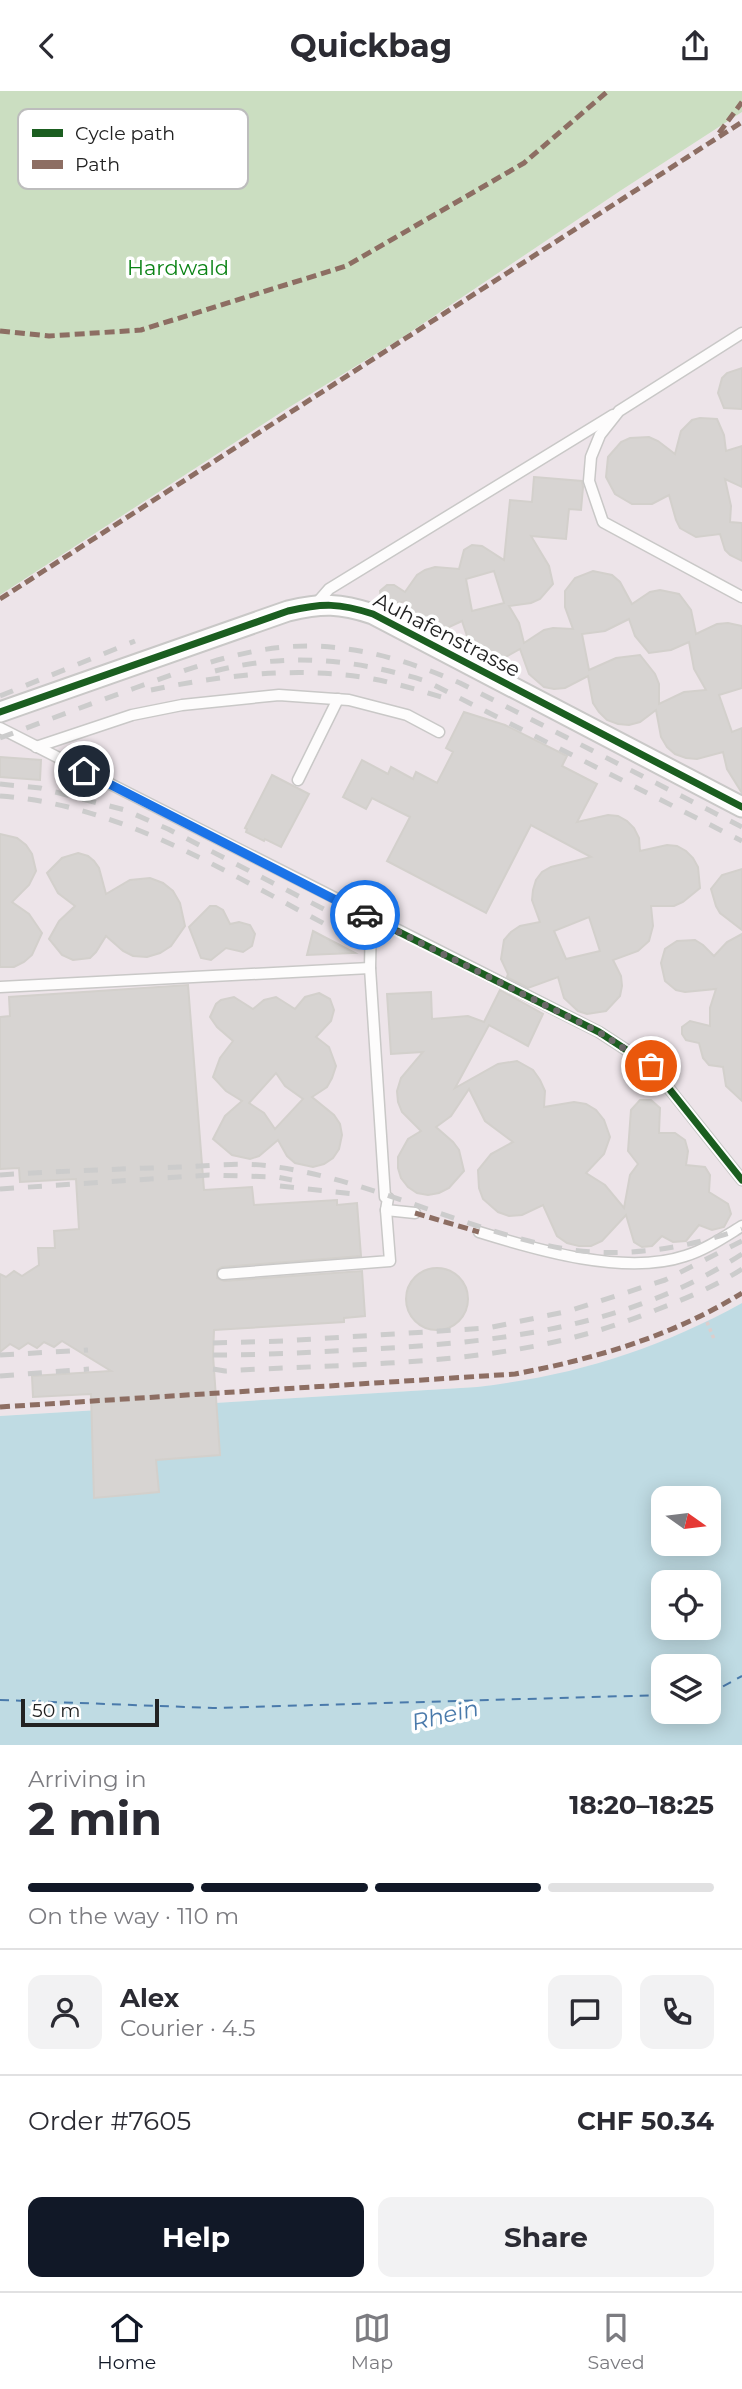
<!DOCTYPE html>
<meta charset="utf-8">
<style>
:root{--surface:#fff;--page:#f2f2f3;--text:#2b2b33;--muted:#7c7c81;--line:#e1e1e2;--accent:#111827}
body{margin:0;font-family:Montserrat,sans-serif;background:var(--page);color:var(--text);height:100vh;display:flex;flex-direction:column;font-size:26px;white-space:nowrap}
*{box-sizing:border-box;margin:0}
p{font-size:23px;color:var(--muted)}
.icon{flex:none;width:38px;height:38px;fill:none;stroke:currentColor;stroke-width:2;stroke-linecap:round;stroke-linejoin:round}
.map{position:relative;height:1654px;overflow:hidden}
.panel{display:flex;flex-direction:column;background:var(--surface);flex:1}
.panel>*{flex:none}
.needle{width:46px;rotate:104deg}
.controls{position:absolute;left:651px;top:1395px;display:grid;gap:14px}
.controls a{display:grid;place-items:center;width:70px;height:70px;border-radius:14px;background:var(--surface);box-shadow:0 4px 18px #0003;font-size:35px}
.scale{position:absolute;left:21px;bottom:18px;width:138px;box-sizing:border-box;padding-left:7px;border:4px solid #222;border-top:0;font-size:19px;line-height:24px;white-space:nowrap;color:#222;-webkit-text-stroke:5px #fff;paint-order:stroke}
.pin{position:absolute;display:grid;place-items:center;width:60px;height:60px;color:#fff;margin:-30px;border:4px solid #fff;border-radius:50%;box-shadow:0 2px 7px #0007}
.courier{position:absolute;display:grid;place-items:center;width:70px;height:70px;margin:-35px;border:5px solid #1a73e8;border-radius:50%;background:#fff;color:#222;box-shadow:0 2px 9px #0007}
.overview em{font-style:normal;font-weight:700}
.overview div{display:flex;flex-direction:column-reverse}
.overview{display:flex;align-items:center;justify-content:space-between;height:119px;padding:0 28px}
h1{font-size:46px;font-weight:700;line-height:52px}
.bar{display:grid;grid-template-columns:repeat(4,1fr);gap:10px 7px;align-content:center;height:84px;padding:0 28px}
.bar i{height:9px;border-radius:5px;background:var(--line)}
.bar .active{background:var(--accent)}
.bar p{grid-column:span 4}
.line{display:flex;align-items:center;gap:18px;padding:0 28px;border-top:2px solid var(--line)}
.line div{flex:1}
.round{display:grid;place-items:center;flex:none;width:74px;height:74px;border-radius:14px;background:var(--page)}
.primary-button{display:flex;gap:14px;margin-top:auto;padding:14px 28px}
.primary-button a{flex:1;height:80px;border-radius:14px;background:var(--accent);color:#fff;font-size:28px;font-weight:700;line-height:80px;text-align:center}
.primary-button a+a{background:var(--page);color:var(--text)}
header{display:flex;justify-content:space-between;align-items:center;height:91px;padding:0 28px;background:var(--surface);font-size:32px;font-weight:700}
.tab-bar{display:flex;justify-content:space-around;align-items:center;height:98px;border-top:2px solid var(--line);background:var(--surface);font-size:19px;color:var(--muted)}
.tab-bar a{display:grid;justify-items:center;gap:4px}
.tab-bar .active{color:var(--accent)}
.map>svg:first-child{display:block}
.industrial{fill:#ede4e9}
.forest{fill:#cbdec1}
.water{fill:#bfdbe3;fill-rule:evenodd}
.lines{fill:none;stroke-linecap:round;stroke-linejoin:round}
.ferry{stroke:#4a7aab;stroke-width:2;stroke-dasharray:9 7;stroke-linecap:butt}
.building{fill:#d7d4d2;stroke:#d3d0cc;stroke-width:2;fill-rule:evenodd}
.service-casing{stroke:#c9c8c7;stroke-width:13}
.minor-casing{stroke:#c9c8c7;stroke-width:23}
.path{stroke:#dccecd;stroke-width:3.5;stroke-dasharray:3.5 3.5;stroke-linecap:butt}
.service{stroke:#fdfcfc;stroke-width:10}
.minor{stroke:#fdfcfc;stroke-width:19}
.rail{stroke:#ccc;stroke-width:5;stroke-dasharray:14 14;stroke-linecap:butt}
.quiet{stroke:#8d6e63;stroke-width:5;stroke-dasharray:10 5;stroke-linecap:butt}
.cycleway-casing{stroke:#fff;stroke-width:11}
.cycleway{stroke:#1b5e20;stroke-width:7}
.done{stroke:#6a6968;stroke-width:7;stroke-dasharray:0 12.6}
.route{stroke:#1a73e8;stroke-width:9}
.labels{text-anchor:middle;stroke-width:7;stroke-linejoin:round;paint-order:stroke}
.park-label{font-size:21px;fill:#0c8416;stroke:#fff}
.street-label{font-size:21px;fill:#222;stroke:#fff}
.water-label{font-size:23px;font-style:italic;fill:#4a7aab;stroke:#fff}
.key{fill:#fff;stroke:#bdbdbd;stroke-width:2}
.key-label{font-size:19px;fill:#222}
</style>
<header><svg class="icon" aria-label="back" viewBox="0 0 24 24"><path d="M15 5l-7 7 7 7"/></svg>Quickbag<svg class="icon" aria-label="share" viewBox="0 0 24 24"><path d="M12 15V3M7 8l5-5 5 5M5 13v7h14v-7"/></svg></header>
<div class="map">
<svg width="742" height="1654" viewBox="0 0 742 1654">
<rect width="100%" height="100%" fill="#f0eeeb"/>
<polygon class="industrial" points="742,21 742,1212 707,1231 642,1259 558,1284 523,1291 477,1296 0,1325 0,504 288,317 400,248 620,100"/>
<polygon class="forest" points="0,0 742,0 742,21 620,100 400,248 288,317 0,504"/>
<path class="water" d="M742 1212V1654H0V1325L477 1296C573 1285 657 1259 742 1212ZM663 1407H709V1452H663ZM663 1491H709V1536H663ZM663 1575H709V1620H663Z"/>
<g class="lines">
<g class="ferry">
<polyline points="709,1603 742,1585"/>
<polyline points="0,1609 213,1617 663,1604"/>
</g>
</g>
<g class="building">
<polygon points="742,277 742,318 724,317 718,302 722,287 727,282"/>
<polygon points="700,327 717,328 724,344 726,360 742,355 742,396 725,388 731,415 730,431 742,432 742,470 730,464 725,459 720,443 696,446 680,437 676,429 669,404 652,413 632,413 615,403 606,386 608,366 621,351 630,347 649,346 658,350 675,363 681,340 692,329"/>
<path d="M534 386 582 390 583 396 581 419 569 418 566 448 531 445 549 475 553 493 540 508 531 512 509 515 519 532 524 552 544 539 553 537 573 538 565 516V500L575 487 593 480 612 484 620 491 632 513 650 501 660 499 679 503 691 519 696 543 717 533 728 532 742 535V597L719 604 732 641 742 637V702L727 678 723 661 697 668 686 667 675 663 667 656 661 646 656 619 640 631 629 634 618 633 607 629 599 621 593 612 588 585 565 597 554 598 544 596 529 583 520 558 502 568 483 567 470 554 462 530 447 537 426 536 411 522 406 510 390 514 381 510 380 500 387 494H394L405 501 417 484 425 479 435 476 459 478 464 459 472 454 482 455 504 469 510 409 532 411ZM494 480 504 512 472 520 466 488ZM629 528 635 545 649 562 671 559 689 551 694 578 706 599 684 601 659 613V593L655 583 640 564 616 567 589 579 582 543 605 540Z"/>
<path d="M464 621 505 634 567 665 562 675 597 693 577 731 608 724 618 725 627 730 634 737 639 747 640 760 667 754 677 755 686 760 693 767 698 776 700 797 683 811 674 815H651L653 835 649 850 638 860 613 869 621 885 622 895 620 905 606 920 587 923 578 920 564 907 558 886 528 897 507 886 508 883 501 868 504 849 511 841 520 835 540 831 532 809 533 799 536 789 542 781 551 776 591 766 531 734 486 822 387 770 410 726 372 707 366 718 343 706 362 669 388 683 391 676 413 688 416 681 437 692 453 661 446 657ZM589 826 600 860 566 868 554 840Z"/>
<polygon points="0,666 41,669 40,689 0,686"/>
<polygon points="272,684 309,703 281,756 265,748 264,750 246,741 247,738 245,737"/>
<polygon points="0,743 17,747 26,754 32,763 36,780 29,794 12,811 29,823 42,842 32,864 24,871 14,876 0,876"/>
<polygon points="78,762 88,765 94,770 99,777 106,803 130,789 150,787 163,792 173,800 180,812 185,835 171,855 160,862 147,866 133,865 123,860 106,845 96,861 90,867 73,869 62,864 49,848 59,830 75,815 58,802 47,782 62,767"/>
<polygon points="742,778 742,839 720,822 716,815 711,798 722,784"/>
<polygon points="210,815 216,815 223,819 230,833 239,831 250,834 255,843 252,855 243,861 226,857 211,869 201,867 189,836"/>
<polygon points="313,840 355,862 307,864"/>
<polygon points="742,843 742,1010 726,995 723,976 709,974 703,967 699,952 686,949 682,943 682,936 690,930 710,935 710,917 716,898 685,901 676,899 665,890 661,872 665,858 677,850 695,849 703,854 714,865 727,851"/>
<polygon points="188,894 204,1099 252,1096 254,1114 337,1109 337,1114 357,1112 361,1165 222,1176 217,1179 217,1187 224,1190 362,1180 365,1225 344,1227 344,1231 214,1239 213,1264 220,1364 156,1369 159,1401 94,1407 91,1303 33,1306 32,1285 111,1280 62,1250 54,1256 44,1251 37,1257 28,1252 19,1258 10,1253 0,1261 0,1183 6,1186 14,1180 22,1185 39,1174 38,1157 55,1157 54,1140 79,1138 76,1088 20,1091 19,1077 0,1078 0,926 10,925 9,906"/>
<polygon points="500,899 543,923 528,955 489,934 455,997 498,973 517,970 533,979 540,989 545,1000 544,1016 574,1011 586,1013 596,1019 604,1029 610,1046 604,1063 586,1082 605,1094 624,1117 630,1084 638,1073 628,1060 631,1019 640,1009 651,1009 660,1017 659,1042 675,1042 685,1049 688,1060 686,1074 705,1076 710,1084 709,1101 728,1113 731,1123 724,1136 712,1139 699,1134 686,1150 673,1151 662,1145 652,1155 642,1156 634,1151 626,1124 602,1150 591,1155 579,1155 567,1152 557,1145 543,1114 522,1124 509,1125 498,1121 483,1108 479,1097 478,1079 491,1063 513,1051 485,1030 469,998 451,1025 436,1036 453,1051 459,1059 464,1080 449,1097 439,1102 428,1104 417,1102 408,1096 401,1087 398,1077 398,1066 408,1048 421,1040 402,1021 398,1011 397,1000 401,987 423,961 391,963 387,903 431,901 432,928 468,925 484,931"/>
<path d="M319 902 330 908 334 919 331 930 316 946 329 956 336 975 332 987 327 996 312 1006 334 1024 340 1033 342 1044 339 1058 333 1067 324 1073 313 1076 295 1072 287 1065 278 1049 259 1065 250 1068 232 1064 213 1048 225 1025 242 1010 226 1000 213 986 220 967 233 950 217 936 210 926 216 913 221 909 234 906 253 918 264 909 276 906 295 918 305 906ZM276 982 285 995 303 1008 275 1038 264 1022 249 1012Z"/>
<circle cx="437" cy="1208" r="31"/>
</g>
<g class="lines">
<g class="service-casing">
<g id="service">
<polyline points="742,242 619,320 600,344 591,366 589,390 603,431 742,506"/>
<polyline points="316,513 329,498 613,324"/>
<polyline points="0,637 599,941 651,975 742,1089"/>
<polyline points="36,656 132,624 182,614 279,604 349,609 407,624 439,641"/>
<polyline points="298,689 338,608"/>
<polyline points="0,896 370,877"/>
<polyline points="386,1119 415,1122"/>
<path d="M479 1141C537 1159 625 1185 685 1165 705 1159 724 1146 742 1135"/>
<polyline points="223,1183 390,1170 386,1119 388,1107 385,1106 370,877 371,827"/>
</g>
</g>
<g class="minor-casing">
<path id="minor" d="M0 621 288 520C323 512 339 512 373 523L742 716"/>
</g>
<polyline class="path" points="707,1231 714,1248"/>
<use href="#service" class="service"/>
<use href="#minor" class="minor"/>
<g class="rail">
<path d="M215 580C290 561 353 568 426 590L742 750"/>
<path d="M151 599C213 586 282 577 345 584 379 587 412 597 445 607"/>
<polyline points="0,605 135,550"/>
<path d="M0 647C45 630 90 613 135 597 191 577 250 554 311 555 363 556 412 571 460 592L742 736"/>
<polyline points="0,693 40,697 125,719 168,738 345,829"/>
<path d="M0 705C125 714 233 786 342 842"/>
<path d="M0 1084C60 1080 120 1078 180 1076 209 1075 240 1071 270 1075 370 1088 461 1138 560 1157 621 1168 684 1158 742 1138"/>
<polyline points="280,1095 363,1104"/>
<polyline points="0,1098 209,1084 277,1086 292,1089"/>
<polyline points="213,1252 283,1250 488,1237 569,1220 665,1189 742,1150"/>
<polyline points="0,1264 88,1259"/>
<path d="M213 1264C266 1264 318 1261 372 1258 502 1251 630 1236 742 1163"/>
<path d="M213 1278 225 1280C339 1273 464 1275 575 1246 602 1239 629 1230 656 1219 685 1208 716 1195 742 1178"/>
<polyline points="0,1285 89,1278"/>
</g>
<g class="quiet">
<polyline points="719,42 742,11"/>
<polyline points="0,240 49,245 141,239 346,175 524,72 608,0"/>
<polyline points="0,508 742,31"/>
<polyline points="415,1122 479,1141"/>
<path d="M0 1316 515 1283C594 1268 673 1245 742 1202"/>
</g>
<g class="cycleway-casing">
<g id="cycleway">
<path d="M0 621 288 520C323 512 339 512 373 523L742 716"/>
<polyline points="371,827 599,941 651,975 742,1089"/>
</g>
</g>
<use href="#cycleway" class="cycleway"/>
</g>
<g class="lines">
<polyline class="done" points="365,824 599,941 651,975"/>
<polyline class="route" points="84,680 365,824"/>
</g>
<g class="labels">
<g class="park-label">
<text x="178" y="184">Hardwald</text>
</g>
<g class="street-label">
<text transform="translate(447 544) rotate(27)" y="7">Auhafenstrasse</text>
</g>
<g class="water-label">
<text transform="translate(445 1624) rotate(-13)" y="8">Rhein</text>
</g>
</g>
<rect x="18" y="18" width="230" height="80" rx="10" class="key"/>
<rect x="32" y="38" width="31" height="8" fill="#1b5e20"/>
<rect x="32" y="69" width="31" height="9" fill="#8d6e63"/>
<g class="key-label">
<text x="75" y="49">Cycle path</text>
<text x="75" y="80">Path</text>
</g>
</svg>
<div class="controls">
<a><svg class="needle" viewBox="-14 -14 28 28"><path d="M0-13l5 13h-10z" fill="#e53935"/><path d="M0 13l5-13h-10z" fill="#7c7c81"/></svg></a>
<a><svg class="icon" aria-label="locate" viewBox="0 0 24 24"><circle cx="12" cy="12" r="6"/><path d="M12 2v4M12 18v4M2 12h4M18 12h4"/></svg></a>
<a><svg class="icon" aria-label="layers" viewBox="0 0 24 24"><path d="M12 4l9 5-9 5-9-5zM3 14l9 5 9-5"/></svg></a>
</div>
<div class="scale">50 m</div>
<div class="pin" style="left:651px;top:975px;background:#ea580c"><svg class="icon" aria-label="bag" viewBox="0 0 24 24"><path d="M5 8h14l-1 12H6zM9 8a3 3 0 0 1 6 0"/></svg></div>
<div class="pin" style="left:84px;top:680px;background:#1f2937"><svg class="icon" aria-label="home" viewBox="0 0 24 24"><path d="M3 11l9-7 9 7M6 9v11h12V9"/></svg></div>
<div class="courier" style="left:365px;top:824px"><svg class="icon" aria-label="car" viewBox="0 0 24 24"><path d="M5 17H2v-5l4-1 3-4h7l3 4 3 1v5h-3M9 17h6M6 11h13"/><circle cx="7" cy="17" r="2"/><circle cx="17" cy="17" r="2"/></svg></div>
</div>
<section class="panel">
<div class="overview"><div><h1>2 min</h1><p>Arriving in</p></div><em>18:20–18:25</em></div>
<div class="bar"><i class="active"></i><i class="active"></i><i class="active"></i><i></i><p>On the way · 110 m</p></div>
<div class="line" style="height:126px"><a class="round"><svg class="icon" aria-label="person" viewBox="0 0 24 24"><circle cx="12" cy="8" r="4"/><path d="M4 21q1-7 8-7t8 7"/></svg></a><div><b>Alex</b><p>Courier · 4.5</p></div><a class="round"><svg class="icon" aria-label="chat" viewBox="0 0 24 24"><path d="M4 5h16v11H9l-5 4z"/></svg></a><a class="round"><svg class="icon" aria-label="phone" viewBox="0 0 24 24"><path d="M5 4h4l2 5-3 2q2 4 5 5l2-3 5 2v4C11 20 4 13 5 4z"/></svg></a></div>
<div class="line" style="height:91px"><div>Order #7605</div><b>CHF 50.34</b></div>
<div class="primary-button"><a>Help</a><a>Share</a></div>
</section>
<nav class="tab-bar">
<a class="active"><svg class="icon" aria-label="home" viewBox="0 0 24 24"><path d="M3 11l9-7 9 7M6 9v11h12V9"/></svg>Home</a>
<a><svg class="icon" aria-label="map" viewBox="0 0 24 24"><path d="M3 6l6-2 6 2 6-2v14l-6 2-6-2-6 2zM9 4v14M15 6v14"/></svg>Map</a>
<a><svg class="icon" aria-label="saved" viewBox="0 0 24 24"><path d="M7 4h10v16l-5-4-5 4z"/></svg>Saved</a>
</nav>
